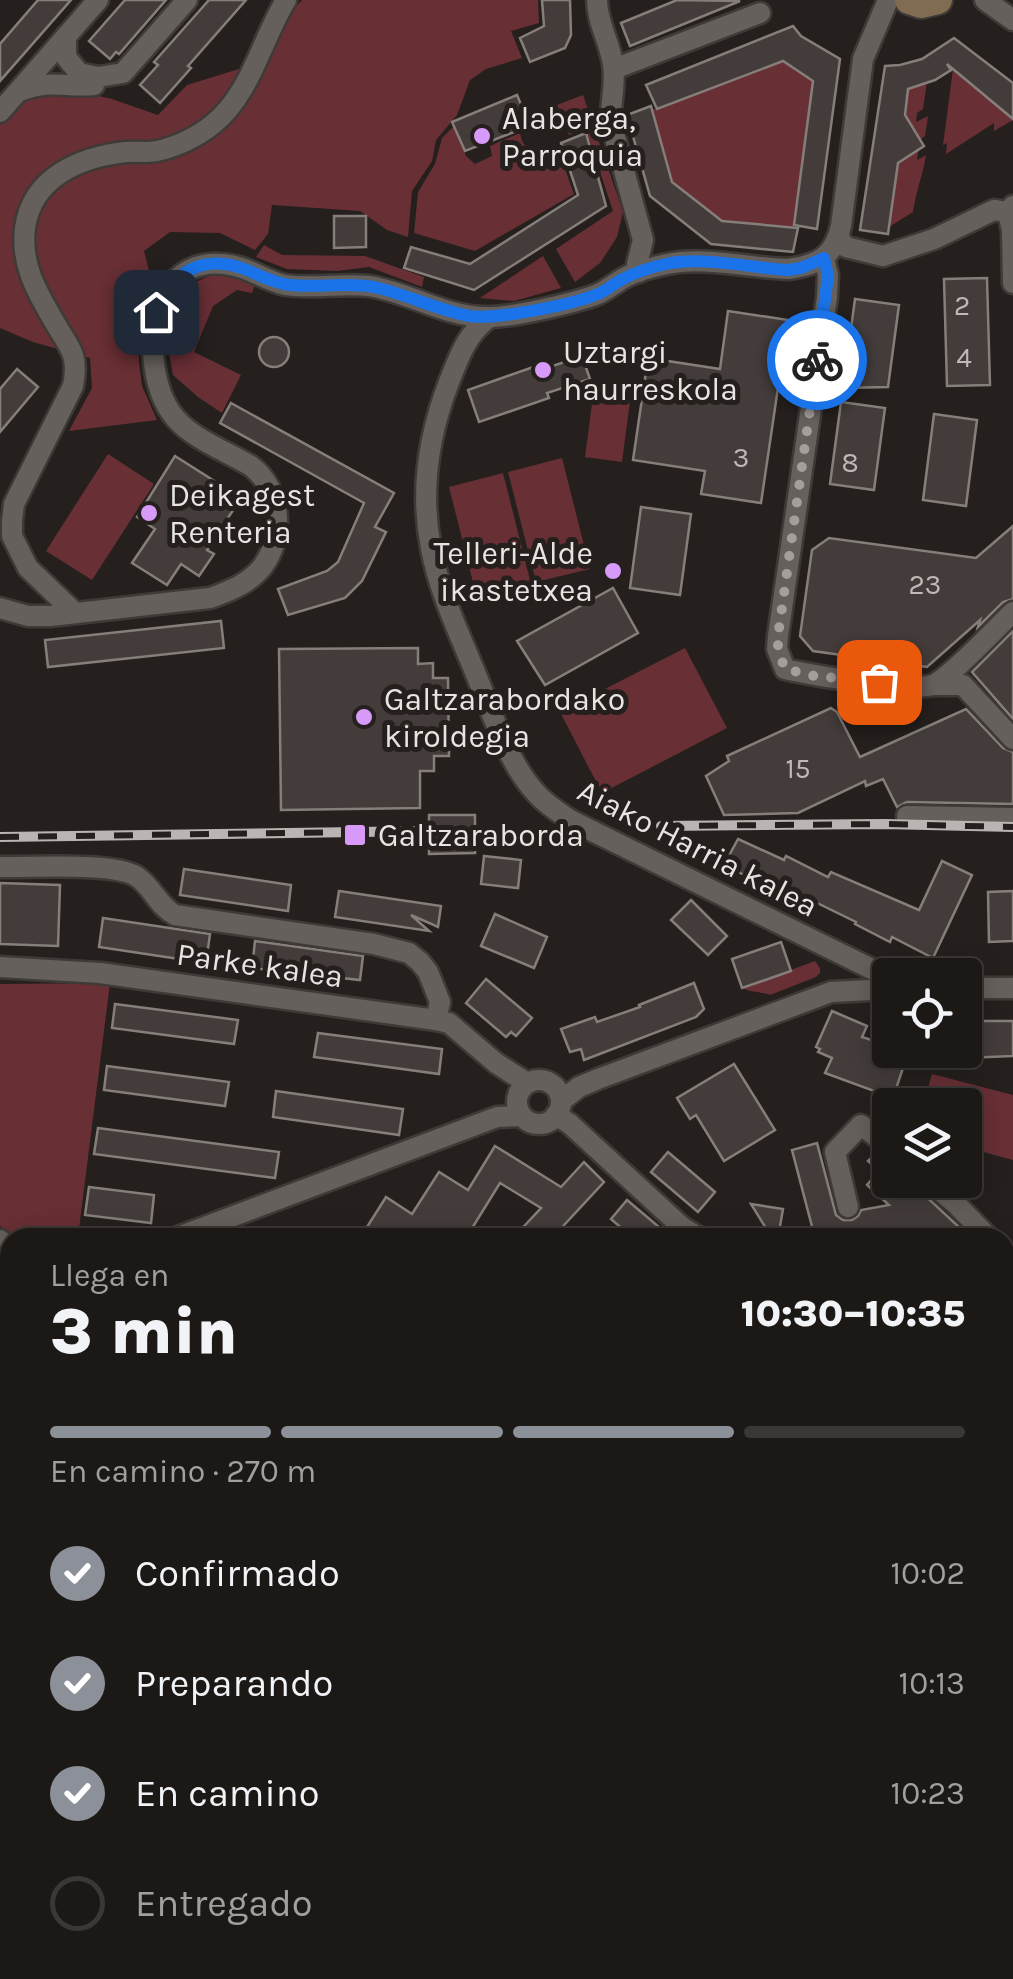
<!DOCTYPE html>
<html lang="es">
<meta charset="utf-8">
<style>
:root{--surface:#1c1816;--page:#292523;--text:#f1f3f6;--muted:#a0a0a1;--line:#3a3735;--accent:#8c9099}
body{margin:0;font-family:Karla,sans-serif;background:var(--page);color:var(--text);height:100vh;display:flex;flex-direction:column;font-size:38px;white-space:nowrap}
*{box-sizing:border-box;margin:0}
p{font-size:32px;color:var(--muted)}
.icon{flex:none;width:55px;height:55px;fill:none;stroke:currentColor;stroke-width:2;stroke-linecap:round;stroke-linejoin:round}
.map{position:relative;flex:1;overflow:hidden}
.details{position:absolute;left:0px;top:1228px;width:1015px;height:752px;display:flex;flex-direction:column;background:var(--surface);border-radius:30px 30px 0 0;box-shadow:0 5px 25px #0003,0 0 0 2px var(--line)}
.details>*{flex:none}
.tools{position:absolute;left:872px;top:958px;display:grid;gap:20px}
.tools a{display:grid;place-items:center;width:110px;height:110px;border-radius:10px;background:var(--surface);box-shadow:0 5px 25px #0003,0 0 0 2px var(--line);font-size:50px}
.pin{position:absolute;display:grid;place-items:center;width:85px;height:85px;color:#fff;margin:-42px;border-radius:20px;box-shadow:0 5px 15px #0006}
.courier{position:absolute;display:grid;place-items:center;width:100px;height:100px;margin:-50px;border:8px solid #1a73e8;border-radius:50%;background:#fff;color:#222;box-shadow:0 2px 12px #0007}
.summary em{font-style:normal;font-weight:800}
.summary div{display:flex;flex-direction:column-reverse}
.summary{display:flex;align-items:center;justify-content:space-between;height:170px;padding:0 50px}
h1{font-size:65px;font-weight:800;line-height:75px}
.bar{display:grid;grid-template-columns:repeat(4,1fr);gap:15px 10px;align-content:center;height:120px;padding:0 50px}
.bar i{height:12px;border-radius:8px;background:var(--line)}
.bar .on{background:var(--accent)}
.bar p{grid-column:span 4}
ol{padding:0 50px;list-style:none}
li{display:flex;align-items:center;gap:30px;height:110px}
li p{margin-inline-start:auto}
li .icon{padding:10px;border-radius:50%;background:var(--accent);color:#fff;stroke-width:4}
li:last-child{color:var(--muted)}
li i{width:55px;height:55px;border:5px solid var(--line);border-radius:50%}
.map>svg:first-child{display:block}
.green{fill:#682f35}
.building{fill:#433c3a;stroke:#857e7b;stroke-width:2.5}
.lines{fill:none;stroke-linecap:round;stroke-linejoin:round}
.street-casing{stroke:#3e3a37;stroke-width:25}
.secondary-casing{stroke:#3e3a37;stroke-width:32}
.street{stroke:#66605c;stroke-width:20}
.secondary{stroke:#806c50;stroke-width:28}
.rail-casing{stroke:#bab5b3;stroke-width:10}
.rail{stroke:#25201d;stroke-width:6;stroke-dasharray:19;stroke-linecap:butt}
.done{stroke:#a49f9d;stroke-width:10;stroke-dasharray:0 18}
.route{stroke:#1a73e8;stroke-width:12}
.poi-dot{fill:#d89af8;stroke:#25201d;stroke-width:4}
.labels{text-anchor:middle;stroke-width:10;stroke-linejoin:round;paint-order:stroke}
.number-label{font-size:28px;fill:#bfbab8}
.poi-label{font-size:32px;fill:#e8e4e2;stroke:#25201d;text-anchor:start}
.street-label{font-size:32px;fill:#e8e4e2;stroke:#25201d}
</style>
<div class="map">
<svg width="1013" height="1979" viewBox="0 0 1013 1979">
<rect width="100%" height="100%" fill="#25201d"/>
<g class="green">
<polygon points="302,0 538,0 539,23 511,31 522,58 486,69 470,80 457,115 436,140 432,161 412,191 408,237 387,230 360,211 272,205 268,234 255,250 220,233 170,232 144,251 153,287 138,338 139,362 142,386 157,420 69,431 92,388 90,358 33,342 0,328 0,120 24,94 73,90 112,99 158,115 187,85 242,68"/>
<polygon points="783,61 813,81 794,228 722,221 672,182 652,110"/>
<polygon points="953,69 1013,120 994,131 994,123 946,154 947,143 943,145"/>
<path d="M927 82 923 109 917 113 916 122 928 116 925 136 920 140 917 160 926 155C923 175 916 190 913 212L889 227 908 89Z"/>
<polygon points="583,95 623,212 617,237 600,263 575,282 556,249 613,211 586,130 569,135 557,105"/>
<polygon points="454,126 466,156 475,164 492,156 490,146 520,133 522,141 530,153 557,147 574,194 475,251 414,233 418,192 435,164 442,138"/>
<polygon points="264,245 282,255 365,256 424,277 422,287 369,267 337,271 287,269 256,257"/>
<polygon points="543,256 561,288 514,301 480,298"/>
<polygon points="213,274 256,282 252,293 237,290 213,306 194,352 241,375 222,413 198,397 173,375 164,325 181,289"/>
<polygon points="593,396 630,401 622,462 585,457"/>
<polygon points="108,454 154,484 92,580 46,551"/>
<polygon points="562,458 590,569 536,582 508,472"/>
<polygon points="503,473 531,584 477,598 449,487"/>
<polygon points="685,648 727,728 602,793 560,712"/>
<path d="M815 961 820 968V973L816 977 770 995C760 991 752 993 742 988Z"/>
<polygon points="110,983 78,1237 13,1237 0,1226 0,984"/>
<polygon points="932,1074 1013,1095 1013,1160 965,1147 965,1105 923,1105"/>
<polygon points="406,1970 533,1970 532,1979 405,1979"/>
</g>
<g class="building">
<polygon points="38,0 71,0 0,81 0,44"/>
<polygon points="125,0 166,0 119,54 116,52 110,59 89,41"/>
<polygon points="209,0 246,0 188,66 191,68 160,103 140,85 158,65 154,62"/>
<polygon points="542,0 570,0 571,35 565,48 530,62 520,38 544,26"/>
<polygon points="677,0 740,1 630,46 621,23"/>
<polygon points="793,26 801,36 840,59 817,229 794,225 813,81 783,61 657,109 646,85"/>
<polygon points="954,38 1013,83 1013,119 947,64 951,70 935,80 908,89 905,115 924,146 898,163 888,234 860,230 885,66 900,65 922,59"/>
<polygon points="517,95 530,126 465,151 452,122"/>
<polygon points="651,106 672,182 722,221 798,228 793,252 711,244 650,196 627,115"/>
<polygon points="586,133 606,206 474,290 404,268 411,247 470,264 578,195 561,143"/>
<polygon points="334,216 366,216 366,247 334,248"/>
<polygon points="987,278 990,385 947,386 944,279"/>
<polygon points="855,299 899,305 888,387 843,388"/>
<polygon points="728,311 788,320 761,503 701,494 705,471 633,460 648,358 720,369"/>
<circle cx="274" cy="352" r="15"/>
<polygon points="582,356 590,379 547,393 549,398 479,422 468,390 536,366 538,371"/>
<polygon points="17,369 38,387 0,432 0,389"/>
<polygon points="841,402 885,408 874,490 830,484"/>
<polygon points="231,403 394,493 375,527 386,532 362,581 345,598 288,615 278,589 327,571 338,562 364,503 220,423"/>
<polygon points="934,414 977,420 966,506 923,500"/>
<polygon points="175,456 241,498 207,550 214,554 199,576 181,564 167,585 132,563 155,529 137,517"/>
<polygon points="641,507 691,514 680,595 630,588"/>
<polygon points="1013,526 1013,599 1003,602 978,627 980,620 927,667 813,651 800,636 812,550 829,538 976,558"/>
<polygon points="613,588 638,633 545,685 517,641"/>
<polygon points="221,621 224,648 48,667 45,640"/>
<polygon points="1013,631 1013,719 972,672"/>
<polygon points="418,648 418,664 433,663 433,678 448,678 449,756 434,756 434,771 420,771 420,808 281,810 279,649"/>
<polygon points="831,708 837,712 860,757 966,709 1003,748 1013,752 1013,804 907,802 897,807 883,779 866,786 865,781 798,813 724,815 706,776 729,761 727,756"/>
<polygon points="429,815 475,815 475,853 429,854"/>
<polygon points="738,839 784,860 786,856 828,877 831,872 919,910 942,861 972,875 933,958 892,937 890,942 855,924 856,922 817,903 816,906 772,885 771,888 724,865"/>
<polygon points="484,856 521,860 518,888 481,884"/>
<polygon points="184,869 291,885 288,911 180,895"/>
<polygon points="0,883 60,885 58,946 0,944"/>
<polygon points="339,891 441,906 438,927 411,915 429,931 335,917"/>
<polygon points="1013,891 1013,941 989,942 988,892"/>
<polygon points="691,900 727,936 708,955 671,920"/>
<polygon points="495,914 547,937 534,968 481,946"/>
<polygon points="103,918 210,934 206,963 99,947"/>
<polygon points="255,941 363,956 360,980 252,968"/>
<polygon points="781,942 791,971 742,988 732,959"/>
<polygon points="486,979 532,1018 516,1036 511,1032 506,1037 466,1003"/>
<polygon points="694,983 704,1009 696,1017 584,1060 581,1049 570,1052 561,1029 595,1017 597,1022 640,1007 639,1005"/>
<polygon points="115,1004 238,1020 234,1044 112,1028"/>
<polygon points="832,1011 867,1026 862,1037 890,1046 890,1050 908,1053 893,1098 825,1073 832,1058 818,1052 820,1049 816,1047"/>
<polygon points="965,1021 1013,1021 1013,1056 965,1058"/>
<polygon points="318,1033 442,1049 439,1074 314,1057"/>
<polygon points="734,1064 775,1130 724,1161 696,1115 690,1119 677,1098"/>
<polygon points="107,1066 229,1082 225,1106 104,1090"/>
<polygon points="276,1091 403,1109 399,1135 273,1117"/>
<polygon points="98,1128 279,1152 275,1178 94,1154"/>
<polygon points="817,1143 836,1215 843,1220 852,1220 858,1216 861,1210 889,1205 867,1185 879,1171 868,1161 876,1153 890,1161 890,1180 915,1180 919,1190 960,1228 952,1238 864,1238 862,1232 839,1238 815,1238 792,1150"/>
<polygon points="495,1146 561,1187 584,1162 604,1182 552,1238 513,1238 541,1208 500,1183 466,1238 360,1238 386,1197 412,1214 439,1172 468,1190"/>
<polygon points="668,1152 715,1192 698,1212 651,1172"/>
<polygon points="89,1187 154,1195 151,1223 85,1215"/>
<polygon points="627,1200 672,1238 633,1238 611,1219"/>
<polygon points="751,1204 783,1209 779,1232 767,1230"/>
</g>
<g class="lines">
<g class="street-casing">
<g id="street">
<path d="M597 0C597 23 610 42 613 65 616 83 610 104 611 123L643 240 637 264 639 272"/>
<polyline points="985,0 1013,20"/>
<polyline points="66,36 66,57 79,73 98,77 123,73 187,0"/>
<polyline points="614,69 760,13"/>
<path d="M20 91C52 79 64 88 94 85"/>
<polyline points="0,112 98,0"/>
<polyline points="1013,206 1008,212 1012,231 1013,283"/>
<polyline points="838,238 846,247 883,256 934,239 994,210 1008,212"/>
<path d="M824 258 828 275 827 297 778 636 777 649 785 669C811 675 911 692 932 685 949 679 997 627 1013 612"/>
<path d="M488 318C465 337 460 355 449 382 429 434 420 492 431 548 439 592 460 635 477 677 492 714 509 764 536 793 546 805 560 813 572 821L890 978"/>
<path d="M0 608 28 616H50L210 598C230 591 250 583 263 566 285 535 281 489 251 466 194 434 159 428 153 354 149 303 176 252 235 266 253 270 267 281 285 285 313 289 341 283 369 286 409 292 445 317 486 317 510 318 575 303 598 294 607 290 615 283 624 278 636 271 653 267 667 264 703 256 751 268 788 269 818 265 834 257 841 226L863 59 888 0"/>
<path d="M75 613 28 568 12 536V521L14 504 73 386C75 376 76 365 73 355 70 346 63 337 58 328 40 297 20 267 25 228 32 177 80 157 126 152 136 151 147 153 157 151 176 147 197 137 212 125 251 94 261 41 286 0"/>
<polyline points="933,685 963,685 1013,739"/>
<polyline points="907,816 1013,818"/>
<path d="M0 867C31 868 112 862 136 876 152 886 158 906 175 915L374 944 409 953 420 962 428 972 440 1002 436 1020"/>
<polyline points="0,967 100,973 436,1020 449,1023 496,1063 527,1083"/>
<polyline points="965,988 1013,988"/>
<circle cx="539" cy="1102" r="22"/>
<polyline points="561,1101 579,1087 598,1079 831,992 890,989"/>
<polyline points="556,1115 570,1124 682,1227 700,1238"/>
<polyline points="928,1180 957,1205 989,1238"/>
<polyline points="848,1207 835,1152 861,1125 890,1147"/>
<polyline points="175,1238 497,1117 522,1116"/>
<polyline points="0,1240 10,1250"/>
<polyline points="1005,1259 1013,1270"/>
<polyline points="0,1304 10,1298"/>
<polyline points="0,1341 10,1332"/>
<polyline points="0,1386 3,1363"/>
<polyline points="0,1540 10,1544"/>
<polyline points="1005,1612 1013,1606"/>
<polyline points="1005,1884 1013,1883"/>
<polyline points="650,1979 667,1970"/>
<polyline points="796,1979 797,1970"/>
<polyline points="875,1979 880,1970"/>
</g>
</g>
<g class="secondary-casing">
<g id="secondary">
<polyline points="909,0 921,4 938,0"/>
<polyline points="0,1955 10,1958"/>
<polyline points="59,1970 101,1979"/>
</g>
</g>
<use href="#street" class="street"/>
<use href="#secondary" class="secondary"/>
<g class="rail-casing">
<g id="rail">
<polyline points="661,826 884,824 1013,827"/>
<polyline points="0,837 428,831"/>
</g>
</g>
<use href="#rail" class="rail"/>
</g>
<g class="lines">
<polyline class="done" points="817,360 778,636 778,650 785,669 814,676 879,682"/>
<path class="route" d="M156 312C171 271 205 253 247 270 261 276 274 283 290 285 318 288 346 282 374 287 406 294 437 310 469 316 495 320 580 304 604 291 610 288 616 282 623 279 636 272 652 267 666 264 701 256 752 268 788 270L801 268 824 258 828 276 817 360"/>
</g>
<g class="poi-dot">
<circle cx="482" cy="136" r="10"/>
<circle cx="543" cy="370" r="10"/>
<circle cx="149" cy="513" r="10"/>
<circle cx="613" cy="571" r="10"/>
<circle cx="364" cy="717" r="10"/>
<rect x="343" y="823" width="24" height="24" rx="5"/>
</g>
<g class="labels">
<g class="number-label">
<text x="962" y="315">2</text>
<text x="964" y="367">4</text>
<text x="741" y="467">3</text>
<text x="850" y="472">8</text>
<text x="925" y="594">23</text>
<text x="798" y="778">15</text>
</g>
<g class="poi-label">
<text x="502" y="129">Alaberga,<tspan x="502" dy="37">Parroquia</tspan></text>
<text x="563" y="363">Uztargi<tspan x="563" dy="37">haurreskola</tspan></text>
<text x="169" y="506">Deikagest<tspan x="169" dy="37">Renteria</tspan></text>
<text x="593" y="564" text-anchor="end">Telleri-Alde<tspan x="593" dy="37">ikastetxea</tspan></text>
<text x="384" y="710">Galtzarabordako<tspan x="384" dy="37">kiroldegia</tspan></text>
<text x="378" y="846">Galtzaraborda</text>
</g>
<g class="street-label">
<text transform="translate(698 848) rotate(27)" y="11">Aiako Harria kalea</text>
<text transform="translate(260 965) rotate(8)" y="11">Parke kalea</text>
</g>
</g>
</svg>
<div class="tools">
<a><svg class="icon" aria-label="locate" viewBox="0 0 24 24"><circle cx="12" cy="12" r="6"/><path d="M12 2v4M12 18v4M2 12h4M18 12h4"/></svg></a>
<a><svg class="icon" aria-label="layers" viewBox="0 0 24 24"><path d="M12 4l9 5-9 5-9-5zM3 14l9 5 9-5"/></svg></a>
</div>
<div class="pin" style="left:879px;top:682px;background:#ea580c"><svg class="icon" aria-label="bag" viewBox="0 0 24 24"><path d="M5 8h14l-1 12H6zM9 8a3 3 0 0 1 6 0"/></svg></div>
<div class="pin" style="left:156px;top:312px;background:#1f2937"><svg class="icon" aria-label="home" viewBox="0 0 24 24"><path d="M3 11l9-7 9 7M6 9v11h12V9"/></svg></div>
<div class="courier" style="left:817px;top:360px"><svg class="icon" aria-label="bike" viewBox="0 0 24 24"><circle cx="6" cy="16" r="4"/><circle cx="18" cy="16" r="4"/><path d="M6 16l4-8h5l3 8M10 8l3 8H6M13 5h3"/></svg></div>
<section class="details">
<div class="summary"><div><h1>3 min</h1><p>Llega en</p></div><em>10:30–10:35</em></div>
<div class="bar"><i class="on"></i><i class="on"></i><i class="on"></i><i></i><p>En camino · 270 m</p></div>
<ol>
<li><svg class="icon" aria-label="check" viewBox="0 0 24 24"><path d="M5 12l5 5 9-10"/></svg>Confirmado<p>10:02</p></li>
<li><svg class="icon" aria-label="check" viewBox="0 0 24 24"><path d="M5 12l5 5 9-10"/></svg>Preparando<p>10:13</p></li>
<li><svg class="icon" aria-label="check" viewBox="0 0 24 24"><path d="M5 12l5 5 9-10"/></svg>En camino<p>10:23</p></li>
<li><i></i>Entregado</li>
</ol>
</section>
</div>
